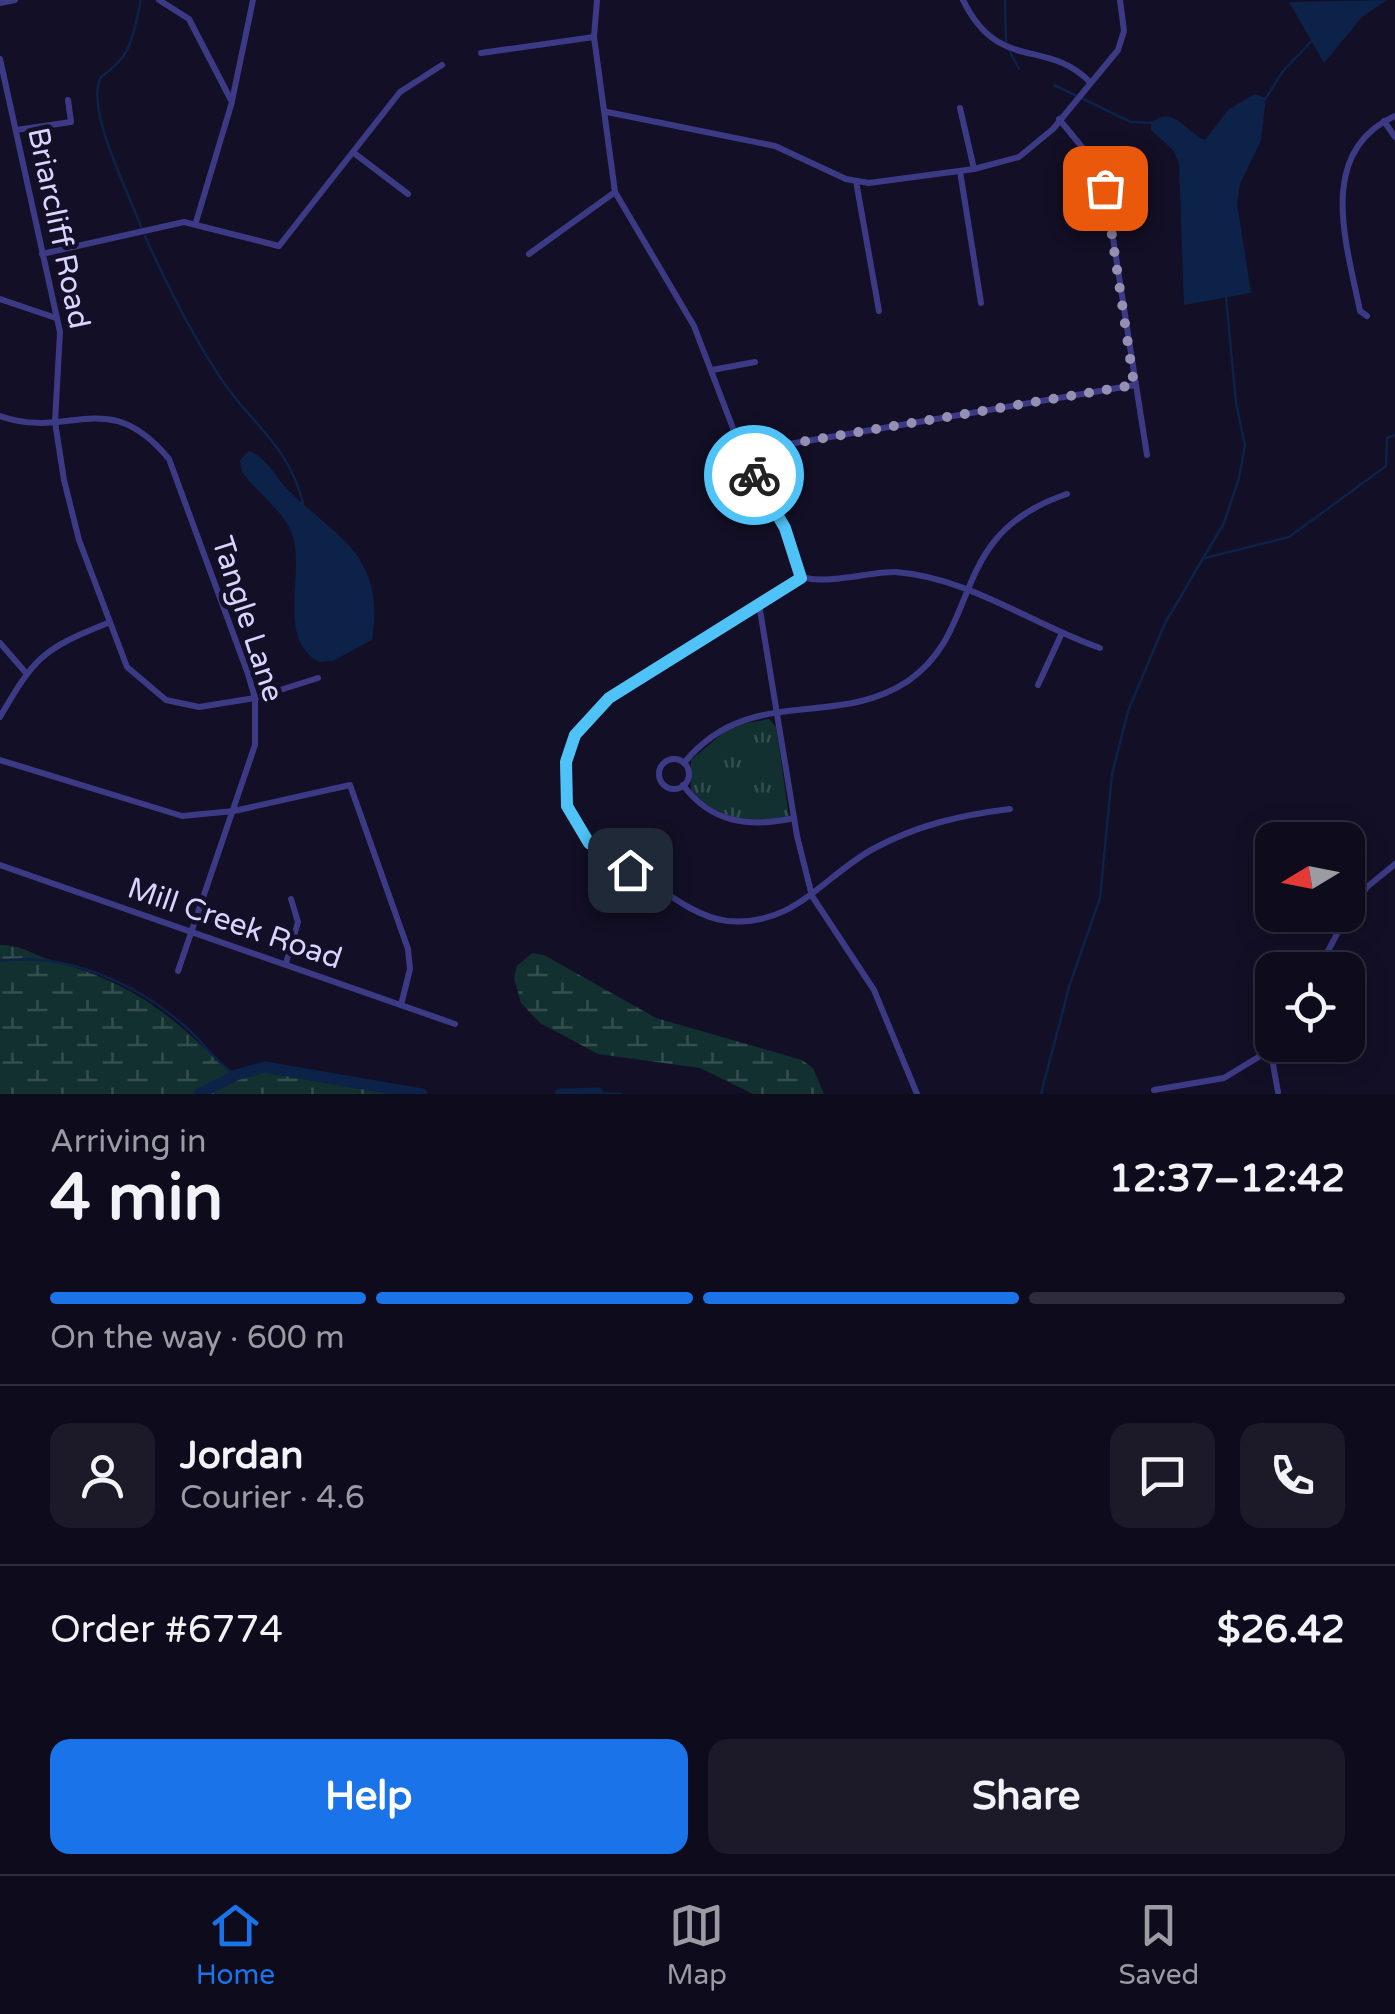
<!DOCTYPE html>
<meta charset="utf-8">
<style>
:root{--surface:#0e0b1c;--page:#1c1929;--text:#f1f3f6;--muted:#9b9ba3;--line:#2e2b3b;--accent:#1a73e8}
body{margin:0;font-family:"Varela Round",sans-serif;background:var(--page);color:var(--text);height:100vh;display:flex;flex-direction:column;font-size:38px;white-space:nowrap}
*{box-sizing:border-box;margin:0}
p{font-size:32px;color:var(--muted)}
.icon{flex:none;width:55px;height:55px;fill:none;stroke:currentColor;stroke-width:2;stroke-linecap:round;stroke-linejoin:round}
.map{position:relative;height:1094px;overflow:hidden}
.details{display:flex;flex-direction:column;background:var(--surface);flex:1}
.details>*{flex:none}
.needle{width:65px;rotate:260deg}
.controls{position:absolute;left:1255px;top:822px;display:grid;gap:20px}
.controls a{display:grid;place-items:center;width:110px;height:110px;border-radius:20px;background:var(--surface);box-shadow:0 5px 25px #0003,0 0 0 2px var(--line);font-size:50px}
.pin{position:absolute;display:grid;place-items:center;width:85px;height:85px;color:#fff;margin:-42px;border-radius:20px;box-shadow:0 5px 15px #0006}
.courier{position:absolute;display:grid;place-items:center;width:100px;height:100px;margin:-50px;border:8px solid #4fc3f7;border-radius:50%;background:#fff;color:#222;box-shadow:0 2px 12px #0007}
.summary em{font-style:normal;font-weight:800}
.summary div{display:flex;flex-direction:column-reverse}
.summary{display:flex;align-items:center;justify-content:space-between;height:170px;padding:0 50px}
h1{font-size:65px;font-weight:800;line-height:75px}
.bar{display:grid;grid-template-columns:repeat(4,1fr);gap:15px 10px;align-content:center;height:120px;padding:0 50px}
.bar i{height:12px;border-radius:8px;background:var(--line)}
.bar .on{background:var(--accent)}
.bar p{grid-column:span 4}
.line{display:flex;align-items:center;gap:25px;padding:0 50px;border-top:2px solid var(--line)}
.line div{flex:1}
.round{display:grid;place-items:center;flex:none;width:105px;height:105px;border-radius:20px;background:var(--page)}
.primary-button{display:flex;gap:20px;margin-top:auto;padding:20px 50px}
.primary-button a{flex:1;height:115px;border-radius:20px;background:var(--accent);color:#fff;font-size:40px;font-weight:800;line-height:115px;text-align:center}
.primary-button a+a{background:var(--page);color:var(--text)}
.menu{display:flex;justify-content:space-around;align-items:center;height:140px;border-top:2px solid var(--line);background:var(--surface);font-size:28px;color:var(--muted)}
.menu a{display:grid;justify-items:center;gap:5px}
.menu .on{color:var(--accent)}
.map>svg:first-child{display:block}
.wetland{fill:url(#wetland-marsh)}
.park{fill:url(#park-tufts)}
.water{fill:#0c2248}
.lines{fill:none;stroke-linecap:round;stroke-linejoin:round}
.stream{stroke:#0c2248;stroke-width:2.5}
.river{stroke:#0c2248;stroke-width:11}
.minor{stroke:#3d3a85;stroke-width:6}
.done{stroke:#948fb3;stroke-width:10;stroke-dasharray:0 18}
.route{stroke:#4fc3f7;stroke-width:12}
.labels{text-anchor:middle;stroke-width:9;stroke-linejoin:round;paint-order:stroke}
.street-label{font-size:30px;fill:#d9d4ff;stroke:#130f26}
</style>
<div class="map">
<svg width="1395" height="1094" viewBox="0 0 1395 1094">
<defs>
<pattern id="wetland-marsh" width="20" height="14" patternUnits="userSpaceOnUse" patternTransform="scale(2.5)"><rect width="20" height="14" fill="#12302f"/><path d="M1 5h8M5 5V1M11 12h8M15 12V8" fill="none" stroke="#344d4e"/></pattern>
<pattern id="park-tufts" width="24" height="20" patternUnits="userSpaceOnUse" patternTransform="scale(2.5)"><rect width="24" height="20" fill="#12302f"/><path d="M3 7l-1-3M5 7V3M7 7l1-3M15 17l-1-3M17 17v-4M19 17l1-3" fill="none" stroke="#344d4e"/></pattern>
</defs>
<rect width="100%" height="100%" fill="#130f26"/>
<g class="wetland">
<path d="M0 945C21 944 33 955 51 960 140 986 168 1013 233 1075L276 1068 315 1079 422 1094H0Z"/>
<polygon points="532,953 544,955 656,1018 802,1060 813,1068 824,1094 753,1094 700,1068 598,1054 540,1023 521,1003 514,978 517,966"/>
</g>
<path class="park" d="M769 719 776 727 789 816C752 826 716 818 691 790V760L731 726Z"/>
<g class="water">
<polygon points="1387,0 1362,17 1324,63 1289,2"/>
<path d="M1255 94 1266 98 1261 140 1240 184 1237 203 1251 293 1184 305 1179 164 1174 151 1151 130V123C1173 104 1185 131 1205 140L1229 109Z"/>
<path d="M249 451C266 456 278 481 292 494 341 540 385 557 372 640L333 661 319 662C275 639 306 571 292 534 284 511 256 492 242 472L240 460Z"/>
</g>
<g class="lines">
<g class="stream">
<path d="M141 0C132 38 133 55 101 77 84 107 129 193 141 227"/>
<polyline points="1005,0 1006,43"/>
<polyline points="1009,50 1019,69"/>
<polyline points="1054,85 1131,122 1152,123"/>
<polyline points="1266,98 1283,71 1311,42"/>
<path d="M145 236C166 283 190 331 218 374 248 422 288 443 303 503"/>
<polyline points="1205,558 1289,537 1386,466 1387,438 1395,435"/>
<path d="M0 961C67 951 137 984 186 1027 204 1043 216 1063 236 1075"/>
<polyline points="598,1093 621,1094"/>
<polyline points="1041,1094 1069,987 1100,898 1112,774 1128,711 1165,623 1224,523 1239,478 1245,445 1236,403 1226,297"/>
</g>
<g class="river">
<polyline points="199,1094 236,1075 265,1067 422,1094"/>
<polyline points="560,1094 598,1093"/>
</g>
<g class="minor">
<polyline points="159,0 189,19 232,102 196,222"/>
<path d="M597 0 594 37 615 192 694 326 742 452 785 528 798 574C814 588 871 571 896 572 970 578 1031 624 1100 648"/>
<path d="M963 0C999 74 1046 37 1090 82"/>
<polyline points="0,3 15,0"/>
<polyline points="481,53 594,37"/>
<polyline points="0,59 60,332 55,422 64,480 79,540 127,667 166,700 199,707 255,698 318,678"/>
<polyline points="232,101 253,0"/>
<polyline points="960,108 974,169"/>
<polyline points="607,112 775,146 846,179 869,183 974,169 1019,157 1053,129 1118,50 1124,31 1120,0"/>
<polyline points="1059,119 1086,152 1105,187 1147,455"/>
<polyline points="1384,121 1395,137"/>
<polyline points="16,130 71,122 68,100"/>
<polyline points="354,153 408,194"/>
<polyline points="960,171 981,303"/>
<polyline points="856,181 879,311"/>
<polyline points="42,254 184,222 279,246 400,92 442,65"/>
<polyline points="529,254 615,192"/>
<polyline points="0,299 56,318"/>
<path d="M1367 316 1360 311C1347 245 1315 152 1395 116"/>
<polyline points="712,370 755,362"/>
<path d="M0 416C71 441 107 384 169 459L248 674 255 698V745L178 971"/>
<polyline points="742,452 1135,385"/>
<path d="M801 578 609 698C579 720 561 752 565 789 569 833 600 851 634 872 662 889 694 917 727 921 795 927 822 877 873 849 917 825 961 815 1010 809"/>
<polyline points="759,604 797,836 812,896 874,990 917,1094"/>
<polyline points="0,643 26,673"/>
<polyline points="1038,685 1062,633"/>
<path d="M0 717C35 657 42 649 108 623"/>
<circle cx="674" cy="774" r="15"/>
<polyline points="0,760 182,816 234,811 350,785 408,949 410,969 401,1005"/>
<path d="M684 763C749 683 835 730 908 681 984 629 946 534 1067 494"/>
<path d="M683 785C711 823 750 828 794 818"/>
<polyline points="0,865 455,1024"/>
<polyline points="1348,914 1367,887 1395,864"/>
<polyline points="286,963 298,922 291,899"/>
<polyline points="1318,970 1347,915"/>
<polyline points="1271,1053 1278,1092"/>
<polyline points="1154,1090 1224,1078 1278,1045"/>
</g>
</g>
<g class="lines">
<polyline class="done" points="754,475 742,452 1134,385 1105,188"/>
<polyline class="route" points="630,870 589,843 567,806 566,762 575,735 609,698 801,578 785,528 754,475"/>
</g>
<g class="labels">
<g class="street-label">
<text transform="translate(59 228) rotate(78)" y="10">Briarcliff Road</text>
<text transform="translate(248 619) rotate(72)" y="10">Tangle Lane</text>
<text transform="translate(235 923) rotate(19)" y="10">Mill Creek Road</text>
</g>
</g>
</svg>
<div class="controls">
<a><svg class="needle" viewBox="-14 -14 28 28"><path d="M0-13l5 13h-10z" fill="#e53935"/><path d="M0 13l5-13h-10z" fill="#9b9ba3"/></svg></a>
<a><svg class="icon" aria-label="locate" viewBox="0 0 24 24"><circle cx="12" cy="12" r="6"/><path d="M12 2v4M12 18v4M2 12h4M18 12h4"/></svg></a>
</div>
<div class="pin" style="left:1105px;top:188px;background:#ea580c"><svg class="icon" aria-label="bag" viewBox="0 0 24 24"><path d="M5 8h14l-1 12H6zM9 8a3 3 0 0 1 6 0"/></svg></div>
<div class="pin" style="left:630px;top:870px;background:#1f2937"><svg class="icon" aria-label="home" viewBox="0 0 24 24"><path d="M3 11l9-7 9 7M6 9v11h12V9"/></svg></div>
<div class="courier" style="left:754px;top:475px"><svg class="icon" aria-label="bike" viewBox="0 0 24 24"><circle cx="6" cy="16" r="4"/><circle cx="18" cy="16" r="4"/><path d="M6 16l4-8h5l3 8M10 8l3 8H6M13 5h3"/></svg></div>
</div>
<section class="details">
<div class="summary"><div><h1>4 min</h1><p>Arriving in</p></div><em>12:37–12:42</em></div>
<div class="bar"><i class="on"></i><i class="on"></i><i class="on"></i><i></i><p>On the way · 600 m</p></div>
<div class="line" style="height:180px"><a class="round"><svg class="icon" aria-label="person" viewBox="0 0 24 24"><circle cx="12" cy="8" r="4"/><path d="M4 21q1-7 8-7t8 7"/></svg></a><div><b>Jordan</b><p>Courier · 4.6</p></div><a class="round"><svg class="icon" aria-label="chat" viewBox="0 0 24 24"><path d="M4 5h16v11H9l-5 4z"/></svg></a><a class="round"><svg class="icon" aria-label="phone" viewBox="0 0 24 24"><path d="M5 4h4l2 5-3 2q2 4 5 5l2-3 5 2v4C11 20 4 13 5 4z"/></svg></a></div>
<div class="line" style="height:130px"><div>Order #6774</div><b>$26.42</b></div>
<div class="primary-button"><a>Help</a><a>Share</a></div>
</section>
<nav class="menu">
<a class="on"><svg class="icon" aria-label="home" viewBox="0 0 24 24"><path d="M3 11l9-7 9 7M6 9v11h12V9"/></svg>Home</a>
<a><svg class="icon" aria-label="map" viewBox="0 0 24 24"><path d="M3 6l6-2 6 2 6-2v14l-6 2-6-2-6 2zM9 4v14M15 6v14"/></svg>Map</a>
<a><svg class="icon" aria-label="saved" viewBox="0 0 24 24"><path d="M7 4h10v16l-5-4-5 4z"/></svg>Saved</a>
</nav>
